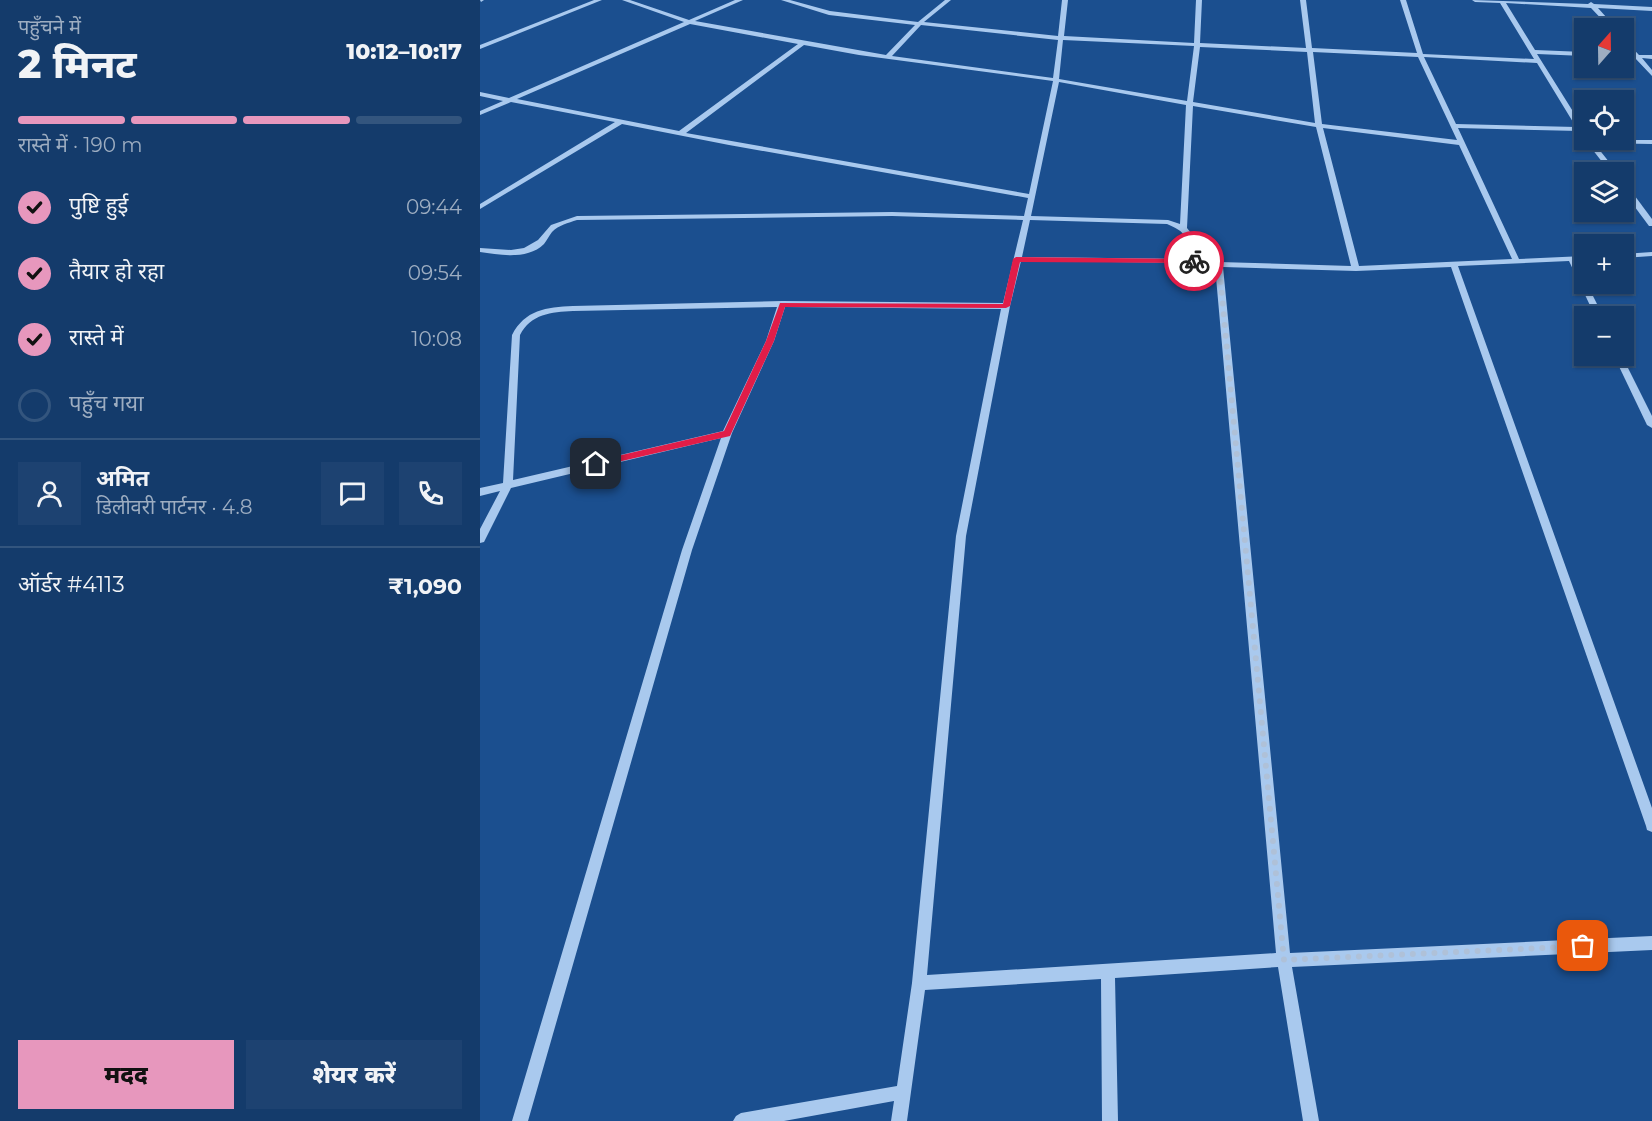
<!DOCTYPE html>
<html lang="hi">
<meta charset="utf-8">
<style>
:root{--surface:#143b6b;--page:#1d4271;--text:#f1f3f6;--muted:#9dadc1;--line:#33557e;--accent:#e797bd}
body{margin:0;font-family:Montserrat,"Noto Sans Devanagari",sans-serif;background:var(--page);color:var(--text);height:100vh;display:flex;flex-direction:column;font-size:22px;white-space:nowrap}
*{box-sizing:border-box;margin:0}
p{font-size:20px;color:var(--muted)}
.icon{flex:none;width:33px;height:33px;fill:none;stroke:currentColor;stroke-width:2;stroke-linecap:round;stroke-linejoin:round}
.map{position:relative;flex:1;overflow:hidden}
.panel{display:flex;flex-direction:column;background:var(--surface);width:480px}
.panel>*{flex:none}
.needle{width:39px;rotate:20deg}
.controls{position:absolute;left:1094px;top:18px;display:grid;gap:12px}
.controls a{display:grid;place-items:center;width:60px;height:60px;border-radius:0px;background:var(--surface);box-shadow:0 2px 4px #0004,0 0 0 2px var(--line);font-size:30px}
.pin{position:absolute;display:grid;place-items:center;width:51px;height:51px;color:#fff;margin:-26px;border-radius:12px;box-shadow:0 3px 9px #0006}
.courier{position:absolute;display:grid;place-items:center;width:60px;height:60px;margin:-30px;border:4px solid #e11d48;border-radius:50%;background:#fff;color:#222;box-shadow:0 2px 8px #0007}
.overview em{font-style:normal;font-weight:800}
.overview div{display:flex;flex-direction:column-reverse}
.overview{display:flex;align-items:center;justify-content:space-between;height:102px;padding:0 18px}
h1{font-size:39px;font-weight:800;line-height:45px}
.bar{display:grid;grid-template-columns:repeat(4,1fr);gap:9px 6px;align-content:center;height:72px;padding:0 18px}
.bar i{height:8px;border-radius:4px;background:var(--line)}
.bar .current{background:var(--accent)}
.bar p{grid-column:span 4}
.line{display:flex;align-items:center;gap:15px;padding:0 18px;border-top:2px solid var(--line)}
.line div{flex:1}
.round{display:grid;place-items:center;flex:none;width:63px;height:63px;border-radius:0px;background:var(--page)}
ol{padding:0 18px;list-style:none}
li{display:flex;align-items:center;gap:18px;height:66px}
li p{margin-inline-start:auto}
li .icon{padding:6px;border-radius:50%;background:var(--accent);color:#111;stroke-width:4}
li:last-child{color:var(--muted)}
li i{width:33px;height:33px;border:3px solid var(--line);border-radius:50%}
.action{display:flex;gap:12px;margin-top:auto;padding:12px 18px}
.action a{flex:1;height:69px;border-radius:0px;background:var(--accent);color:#111;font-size:24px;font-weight:800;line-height:69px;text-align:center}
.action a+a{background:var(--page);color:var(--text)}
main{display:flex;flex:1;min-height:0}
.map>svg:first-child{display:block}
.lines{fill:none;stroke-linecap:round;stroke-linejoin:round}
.minor{fill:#a9c9ee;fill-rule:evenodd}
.route{fill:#e11d48}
.done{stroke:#afc1d8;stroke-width:6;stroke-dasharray:0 10.8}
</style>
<main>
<section class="panel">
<div class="overview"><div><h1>2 मिनट</h1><p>पहुँचने में</p></div><em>10:12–10:17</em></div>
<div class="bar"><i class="current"></i><i class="current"></i><i class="current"></i><i></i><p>रास्ते में · 190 m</p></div>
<ol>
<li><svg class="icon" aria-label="check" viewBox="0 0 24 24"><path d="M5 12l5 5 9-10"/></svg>पुष्टि हुई<p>09:44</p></li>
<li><svg class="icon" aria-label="check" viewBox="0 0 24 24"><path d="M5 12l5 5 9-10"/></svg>तैयार हो रहा<p>09:54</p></li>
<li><svg class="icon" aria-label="check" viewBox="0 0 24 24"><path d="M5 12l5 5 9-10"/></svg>रास्ते में<p>10:08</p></li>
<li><i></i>पहुँच गया</li>
</ol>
<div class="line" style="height:108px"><a class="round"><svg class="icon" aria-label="person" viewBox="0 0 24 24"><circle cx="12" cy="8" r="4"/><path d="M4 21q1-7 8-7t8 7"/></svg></a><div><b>अमित</b><p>डिलीवरी पार्टनर · 4.8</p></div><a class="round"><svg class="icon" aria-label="chat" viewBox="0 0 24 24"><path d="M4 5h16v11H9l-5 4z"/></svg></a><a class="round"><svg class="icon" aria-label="phone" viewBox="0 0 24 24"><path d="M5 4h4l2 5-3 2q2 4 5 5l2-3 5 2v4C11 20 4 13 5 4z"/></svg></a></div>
<div class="line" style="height:78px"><div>ऑर्डर #4113</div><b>₹1,090</b></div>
<div class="action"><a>मदद</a><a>शेयर करें</a></div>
</section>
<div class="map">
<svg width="1172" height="1121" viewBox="0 0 1172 1121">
<rect width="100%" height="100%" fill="#1b4f8f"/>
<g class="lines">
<g class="minor">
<polygon points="0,0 4,0 1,2"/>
<polygon points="114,0 122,0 0,49 0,45"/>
<path d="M142 0H150L209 20 255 0H263L215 21 406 55 435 25 349 15 301 0H310L350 11 438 22 465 0H471L444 22 578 36 582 0H588L584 36 714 43 716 0H722L720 43 826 48 820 0H826L832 48 937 53 920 0H926L943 54 1054 59 1020 3 995 2 992 0 1108 4 1111 2 1114 4 1172 7V11L1118 8 1136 28H1130L1111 8 1026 3 1055 50 1104 52V56L1057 54 1104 129V136L1099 131 978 128 1039 259 1104 256V260L1096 261 1104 277V284H1107L1123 316H1115L1089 261 978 266 1172 808V832L1167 830 1166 826 971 267 876 271 743 267 810 953 1172 936V950L812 967 839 1121H823L798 967 635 978 638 1121H622L621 979 445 990 427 1121H411L414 1101 304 1121H253L256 1116 261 1113 417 1086 432 983 476 536 521 309 305 307 294 341 252 433 212 550 48 1121H32L202 550 241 438 31 488 4 542 0 543V529L20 491 0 496V488L23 483 32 335C45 310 66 307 93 306L302 301 523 303 543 220 412 216 97 220C88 223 79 225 72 232 69 236 67 240 64 244 48 260 20 255 0 252V248L31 250 44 248 58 240 71 225 97 216 412 212 544 216 548 198 249 145 142 124 0 209V204L135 122 31 102 0 115V111L23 101 0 96V92L29 98 204 22ZM210 24 318 44 199 131 37 99ZM441 25 578 40 573 78 412 56ZM583 40 714 46 707 101 579 79ZM324 45 379 55 573 81 549 194 206 133ZM720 47 827 52 835 123 713 102ZM833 52 938 57 977 140 842 124ZM944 57 1057 63 1096 127 976 124ZM579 82 706 105 700 224 688 220 551 216ZM713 106 836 127 871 266 739 262 726 260 719 255 714 237 707 228ZM843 128 979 145 1032 259 879 266ZM550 220 687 224C714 235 701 240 714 259L542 257ZM541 261 721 263 735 266 796 953 447 975 486 536 530 306ZM297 307 286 341 243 431 33 480 40 335C51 314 71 312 93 311Z"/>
<polygon points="1143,38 1159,55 1172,55 1172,59 1162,58 1172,70 1172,76 1155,58 1143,58 1143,54 1152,55 1143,44"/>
<polygon points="1105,140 1172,140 1172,144 1114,143 1137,172 1130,172"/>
<polygon points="1143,184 1146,184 1172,219 1172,226 1169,226 1143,191"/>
<polygon points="1172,252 1172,256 1143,258 1143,254"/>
<polygon points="1134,356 1142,356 1172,416 1172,428 1167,425"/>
</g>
</g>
<polygon class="route" points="536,257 714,259 717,261 714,263 540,262 530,306 526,308 305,307 294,341 250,436 116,467 111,464 116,461 244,431 286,341 300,303 523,304 533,259"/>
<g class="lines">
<polyline class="done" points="714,261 739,264 804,960 1103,946"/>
</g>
</svg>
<div class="controls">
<a><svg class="needle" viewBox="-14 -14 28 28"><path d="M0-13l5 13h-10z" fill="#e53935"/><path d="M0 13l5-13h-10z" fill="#9dadc1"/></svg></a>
<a><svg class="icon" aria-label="locate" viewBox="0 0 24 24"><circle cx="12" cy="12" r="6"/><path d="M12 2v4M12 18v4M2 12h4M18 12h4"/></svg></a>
<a><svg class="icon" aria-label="layers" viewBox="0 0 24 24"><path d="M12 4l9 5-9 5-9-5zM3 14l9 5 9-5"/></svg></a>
<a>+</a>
<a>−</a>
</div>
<div class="pin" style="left:1103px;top:946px;background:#ea580c"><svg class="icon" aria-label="bag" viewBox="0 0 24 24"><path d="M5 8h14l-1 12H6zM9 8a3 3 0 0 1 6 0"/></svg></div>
<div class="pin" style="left:116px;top:464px;background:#1f2937"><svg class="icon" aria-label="home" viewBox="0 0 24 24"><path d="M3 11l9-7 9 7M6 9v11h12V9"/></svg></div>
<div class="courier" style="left:714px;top:261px"><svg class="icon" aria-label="bike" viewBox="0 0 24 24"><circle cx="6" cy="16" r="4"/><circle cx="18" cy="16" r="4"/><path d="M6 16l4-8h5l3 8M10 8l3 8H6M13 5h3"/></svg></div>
</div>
</main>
